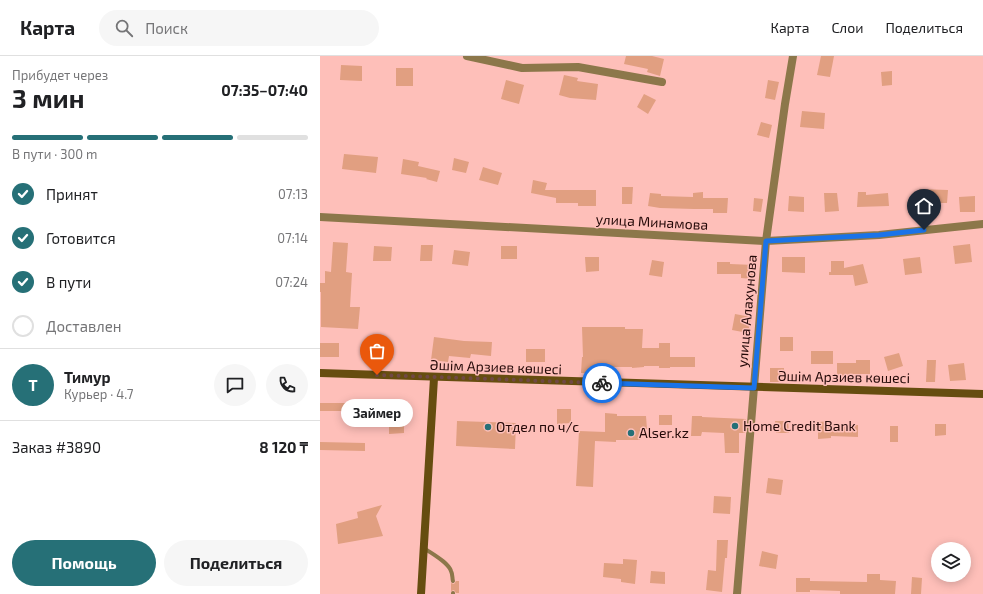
<!DOCTYPE html>
<html lang="ru">
<meta charset="utf-8">
<style>
:root{--surface:#fff;--page:#f6f6f6;--text:#202124;--muted:#757577;--line:#e0e0e0;--accent:#267077}
body{margin:0;font-family:"Exo 2",sans-serif;background:var(--page);color:var(--text);height:100vh;display:flex;flex-direction:column;font-size:15px;white-space:nowrap}
*{box-sizing:border-box;margin:0}
p{font-size:13px;color:var(--muted)}
.icon{flex:none;width:22px;height:22px;fill:none;stroke:currentColor;stroke-width:2;stroke-linecap:round;stroke-linejoin:round}
.map{position:relative;flex:1;overflow:hidden}
.side{display:flex;flex-direction:column;background:var(--surface);width:320px}
.side>*{flex:none}
.fabs{position:absolute;left:611px;top:486px;display:grid;gap:8px}
.fabs a{display:grid;place-items:center;width:40px;height:40px;border-radius:50%;background:var(--surface);box-shadow:0 2px 10px #0003;font-size:20px}
.pin{position:absolute;display:grid;place-items:center;width:34px;height:34px;color:#fff;margin:-41px -17px;border-radius:50% 50% 50% 0;rotate:-45deg;box-shadow:0 0 4px #0007}
.pin .icon{rotate:45deg}
.courier{position:absolute;display:grid;place-items:center;width:40px;height:40px;margin:-20px;border:3px solid #1a73e8;border-radius:50%;background:#fff;color:#222;box-shadow:0 1px 5px #0007}
.bubble{position:absolute;height:28px;border-radius:14px;background:var(--surface);box-shadow:0 2px 10px #0003;font-size:13px;font-weight:700;line-height:28px;text-align:center}
.summary em{font-style:normal;font-weight:700}
.summary div{display:flex;flex-direction:column-reverse}
.summary{display:flex;align-items:center;justify-content:space-between;height:68px;padding:0 12px}
h1{font-size:26px;font-weight:700;line-height:30px}
.bar{display:grid;grid-template-columns:repeat(4,1fr);gap:6px 4px;align-content:center;height:48px;padding:0 12px}
.bar i{height:5px;border-radius:3px;background:var(--line)}
.bar .selected{background:var(--accent)}
.bar p{grid-column:span 4}
.line{display:flex;align-items:center;gap:10px;padding:0 12px;border-top:1px solid var(--line)}
.line div{flex:1}
.round{display:grid;place-items:center;flex:none;width:42px;height:42px;border-radius:21px;background:var(--page)}
ol{padding:0 12px;list-style:none}
li{display:flex;align-items:center;gap:12px;height:44px}
li p{margin-inline-start:auto}
li .icon{padding:4px;border-radius:50%;background:var(--accent);color:#fff;stroke-width:4}
li:last-child{color:var(--muted)}
li i{width:22px;height:22px;border:2px solid var(--line);border-radius:50%}
.button{display:flex;gap:8px;margin-top:auto;padding:8px 12px}
.button a{flex:1;height:46px;border-radius:24px;background:var(--accent);color:#fff;font-size:16px;font-weight:700;line-height:46px;text-align:center}
.button a+a{background:var(--page);color:var(--text)}
header{display:flex;align-items:center;gap:24px;box-sizing:border-box;height:56px;padding:0 20px;background:var(--surface);border-bottom:1px solid var(--line)}
header strong{font-size:19px}
nav{display:flex;gap:22px;margin-inline-start:auto;font-size:14px}
.search{width:280px;height:36px;background:var(--page);display:flex;align-items:center;gap:10px;box-sizing:border-box;padding:0 14px;border-radius:22px;color:var(--muted);font-size:15px}
main{display:flex;flex:1;min-height:0}
.map>svg:first-child{display:block}
.building{fill:#e19f81}
.lines{fill:none;stroke-linecap:round;stroke-linejoin:round}
.lane{stroke:#8c774a;stroke-width:4}
.street{stroke:#8c774a;stroke-width:8}
.secondary{stroke:#664d10;stroke-width:8}
.done{stroke:#704845;stroke-width:4;stroke-dasharray:0 7.2}
.route{stroke:#1a73e8;stroke-width:5}
.poi-dot{fill:#267077;stroke:#febfb9;stroke-width:1.5}
.labels{text-anchor:middle;stroke-width:3;stroke-linejoin:round;paint-order:stroke}
.street-label{font-size:14px;fill:#230807;stroke:#febfb9}
.poi-label{font-size:14px;fill:#230807;stroke:#febfb9;text-anchor:start}
</style>
<header>
<strong>Карта</strong>
<div class="search"><svg class="icon" aria-label="search" viewBox="0 0 24 24"><circle cx="10" cy="10" r="6"/><path d="M15 15l6 6"/></svg>Поиск</div>
<nav><a>Карта</a><a>Слои</a><a>Поделиться</a></nav>
</header>
<main>
<section class="side">
<div class="summary"><div><h1>3 мин</h1><p>Прибудет через</p></div><em>07:35–07:40</em></div>
<div class="bar"><i class="selected"></i><i class="selected"></i><i class="selected"></i><i></i><p>В пути · 300 m</p></div>
<ol>
<li><svg class="icon" aria-label="check" viewBox="0 0 24 24"><path d="M5 12l5 5 9-10"/></svg>Принят<p>07:13</p></li>
<li><svg class="icon" aria-label="check" viewBox="0 0 24 24"><path d="M5 12l5 5 9-10"/></svg>Готовится<p>07:14</p></li>
<li><svg class="icon" aria-label="check" viewBox="0 0 24 24"><path d="M5 12l5 5 9-10"/></svg>В пути<p>07:24</p></li>
<li><i></i>Доставлен</li>
</ol>
<div class="line" style="height:72px"><b class="round" style="background:var(--accent);color:#fff">Т</b><div><b>Тимур</b><p>Курьер · 4.7</p></div><a class="round"><svg class="icon" aria-label="chat" viewBox="0 0 24 24"><path d="M4 5h16v11H9l-5 4z"/></svg></a><a class="round"><svg class="icon" aria-label="phone" viewBox="0 0 24 24"><path d="M5 4h4l2 5-3 2q2 4 5 5l2-3 5 2v4C11 20 4 13 5 4z"/></svg></a></div>
<div class="line" style="height:52px"><div>Заказ #3890</div><b>8 120 ₸</b></div>
<div class="button"><a>Помощь</a><a>Поделиться</a></div>
</section>
<div class="map">
<svg width="663" height="538" viewBox="0 0 663 538">
<rect width="100%" height="100%" fill="#febfb9"/>
<g class="building">
<polygon points="306,0 332,0 344,3 340,20 327,16 328,13 304,8"/>
<polygon points="501,0 514,0 510,21 497,19"/>
<polygon points="21,9 42,10 42,25 20,24"/>
<rect x="76" y="12" width="17" height="18"/>
<polygon points="572,15 572,29 562,30 561,16"/>
<polygon points="244,19 258,22 257,25 278,28 276,44 250,42 239,39"/>
<polygon points="186,24 204,29 199,48 181,43"/>
<polygon points="448,24 459,26 455,44 445,42"/>
<polygon points="324,38 336,44 328,58 317,51"/>
<polygon points="482,55 505,57 504,73 480,71"/>
<polygon points="441,66 452,69 449,82 437,79"/>
<polygon points="24,98 58,101 56,117 22,113"/>
<polygon points="134,102 149,106 146,117 132,114"/>
<polygon points="83,103 99,106 98,110 120,115 117,126 106,123 107,122 81,118"/>
<polygon points="163,111 182,117 178,129 159,124"/>
<polygon points="213,124 227,127 225,134 276,134 276,150 258,150 258,147 236,147 236,142 211,137"/>
<polygon points="302,131 313,131 312,148 302,148"/>
<polygon points="599,133 628,134 627,147 612,147 612,148 598,148"/>
<polygon points="383,136 383,142 408,142 407,157 393,157 393,153 374,153 340,152 328,150 330,137 341,138 341,140 373,141 373,137"/>
<polygon points="538,136 546,136 546,139 568,137 569,150 537,151"/>
<polygon points="504,137 517,137 519,155 505,156"/>
<polygon points="469,140 484,141 484,156 468,155"/>
<polygon points="655,140 655,156 640,156 639,141"/>
<polygon points="434,142 443,143 441,156 433,155"/>
<polygon points="13,186 28,187 26,216 32,217 30,251 40,251 38,273 1,271 1,236 0,236 0,227 5,227 5,215 11,216"/>
<polygon points="650,188 652,206 635,208 633,190"/>
<polygon points="101,189 113,189 112,205 100,205"/>
<polygon points="54,190 72,191 71,205 53,205"/>
<rect x="181" y="190" width="16" height="13"/>
<polygon points="134,194 150,196 148,210 132,208"/>
<polygon points="265,201 279,201 279,215 266,216"/>
<polygon points="462,201 485,201 485,217 462,216"/>
<polygon points="600,201 602,217 585,219 583,203"/>
<polygon points="332,204 344,206 342,221 329,219"/>
<polygon points="511,205 524,205 524,212 543,208 548,227 535,230 533,219 509,219 509,216 511,216"/>
<polygon points="397,206 410,206 410,208 434,209 433,223 421,222 421,218 397,218"/>
<polygon points="415,258 431,261 428,277 412,274"/>
<polygon points="262,271 305,271 305,273 323,273 322,292 339,292 339,287 350,287 350,301 375,301 375,311 350,311 350,312 339,312 339,310 324,310 324,311 312,312 312,311 287,311 287,318 261,317 262,301 263,301"/>
<polygon points="114,281 144,285 172,286 171,300 151,298 150,302 129,300 128,306 111,304"/>
<rect x="460" y="281" width="13" height="14"/>
<rect x="0" y="287" width="19" height="14"/>
<rect x="206" y="293" width="19" height="13"/>
<rect x="491" y="295" width="22" height="13"/>
<polygon points="579,297 583,310 568,315 564,301"/>
<polygon points="536,304 550,304 550,318 530,318 530,321 517,321 517,307 536,307"/>
<polygon points="607,304 616,304 615,326 606,326"/>
<polygon points="644,307 646,324 630,325 628,309"/>
<rect x="450" y="312" width="14" height="14"/>
<rect x="0" y="347" width="33" height="8"/>
<polygon points="43,353 62,354 62,366 43,365"/>
<polygon points="237,353 251,353 251,367 237,368"/>
<polygon points="285,357 297,358 297,360 326,360 327,373 320,372 320,384 296,384 296,386 275,385 273,431 256,430 259,375 285,376"/>
<rect x="339" y="359" width="13" height="10"/>
<polygon points="372,360 382,360 382,361 426,363 425,377 419,377 419,397 405,397 404,377 382,376 381,380 371,380"/>
<polygon points="137,365 196,367 195,393 136,390"/>
<polygon points="455,365 468,365 469,377 456,377"/>
<polygon points="511,365 511,369 538,369 538,381 511,380 511,382 498,383 498,366"/>
<polygon points="615,368 626,368 626,379 615,380"/>
<polygon points="69,369 84,369 84,377 69,378"/>
<rect x="570" y="370" width="8" height="16"/>
<polygon points="0,386 45,387 45,395 0,394"/>
<polygon points="448,422 463,424 461,439 446,437"/>
<polygon points="394,440 411,441 410,458 393,457"/>
<polygon points="62,449 56,460 63,480 18,488 16,468 38,462 37,456"/>
<polygon points="397,484 408,484 407,502 405,502 402,536 386,534 388,514 396,515"/>
<polygon points="442,495 458,499 456,513 439,510"/>
<polygon points="303,503 317,504 315,528 301,526 301,523 283,521 284,507 303,508"/>
<polygon points="331,515 345,516 345,528 330,527"/>
<polygon points="547,518 560,518 560,524 576,525 575,538 520,538 520,535 490,534 490,536 476,536 476,522 490,522 490,525 547,526"/>
<polygon points="592,521 602,522 601,538 591,538"/>
<polygon points="136,525 139,525 139,537 136,537 134,534 131,535 131,527 134,528"/>
</g>
<g class="lines">
<g class="lane">
<path d="M104 492C112 498 128 506 131 515 133 519 132 522 133 525"/>
<polyline points="133,538 133,537"/>
</g>
<g class="street">
<polyline points="147,0 202,12 258,11 342,26"/>
<polyline points="0,161 446,185 559,179 663,168"/>
<polyline points="417,538 446,185 465,48 473,0"/>
</g>
<g class="secondary">
<path d="M0 317C221 326 442 332 663 338"/>
<polyline points="101,538 114,322"/>
</g>
</g>
<g class="lines">
<polyline class="done" points="57,319 282,327"/>
<polyline class="route" points="282,327 434,332 446,185 559,179 604,174"/>
</g>
<g class="poi-dot">
<circle cx="415" cy="370" r="4"/>
<circle cx="168" cy="371" r="4"/>
<circle cx="311" cy="377" r="4"/>
</g>
<g class="labels">
<g class="street-label">
<text transform="translate(332 166) rotate(3)" y="5">улица Минамова</text>
<text transform="translate(427 255) rotate(-85)" y="5">улица Алахунова</text>
<text transform="translate(176 311) rotate(2)" y="5">Әшім Арзиев көшесі</text>
<text transform="translate(524 321) rotate(1)" y="5">Әшім Арзиев көшесі</text>
</g>
<g class="poi-label">
<text x="423" y="375">Home Credit Bank</text>
<text x="176" y="376">Отдел по ч/с</text>
<text x="319" y="382">Alser.kz</text>
</g>
</g>
</svg>
<div class="fabs">
<a><svg class="icon" aria-label="layers" viewBox="0 0 24 24"><path d="M12 4l9 5-9 5-9-5zM3 14l9 5 9-5"/></svg></a>
</div>
<div class="pin" style="left:57px;top:319px;background:#ea580c"><svg class="icon" aria-label="bag" viewBox="0 0 24 24"><path d="M5 8h14l-1 12H6zM9 8a3 3 0 0 1 6 0"/></svg></div>
<div class="pin" style="left:604px;top:174px;background:#1f2937"><svg class="icon" aria-label="home" viewBox="0 0 24 24"><path d="M3 11l9-7 9 7M6 9v11h12V9"/></svg></div>
<div class="courier" style="left:282px;top:327px"><svg class="icon" aria-label="bike" viewBox="0 0 24 24"><circle cx="6" cy="16" r="4"/><circle cx="18" cy="16" r="4"/><path d="M6 16l4-8h5l3 8M10 8l3 8H6M13 5h3"/></svg></div>
<div class="bubble" style="left:21px;top:343px;width:72px">Займер</div>
</div>
</main>
